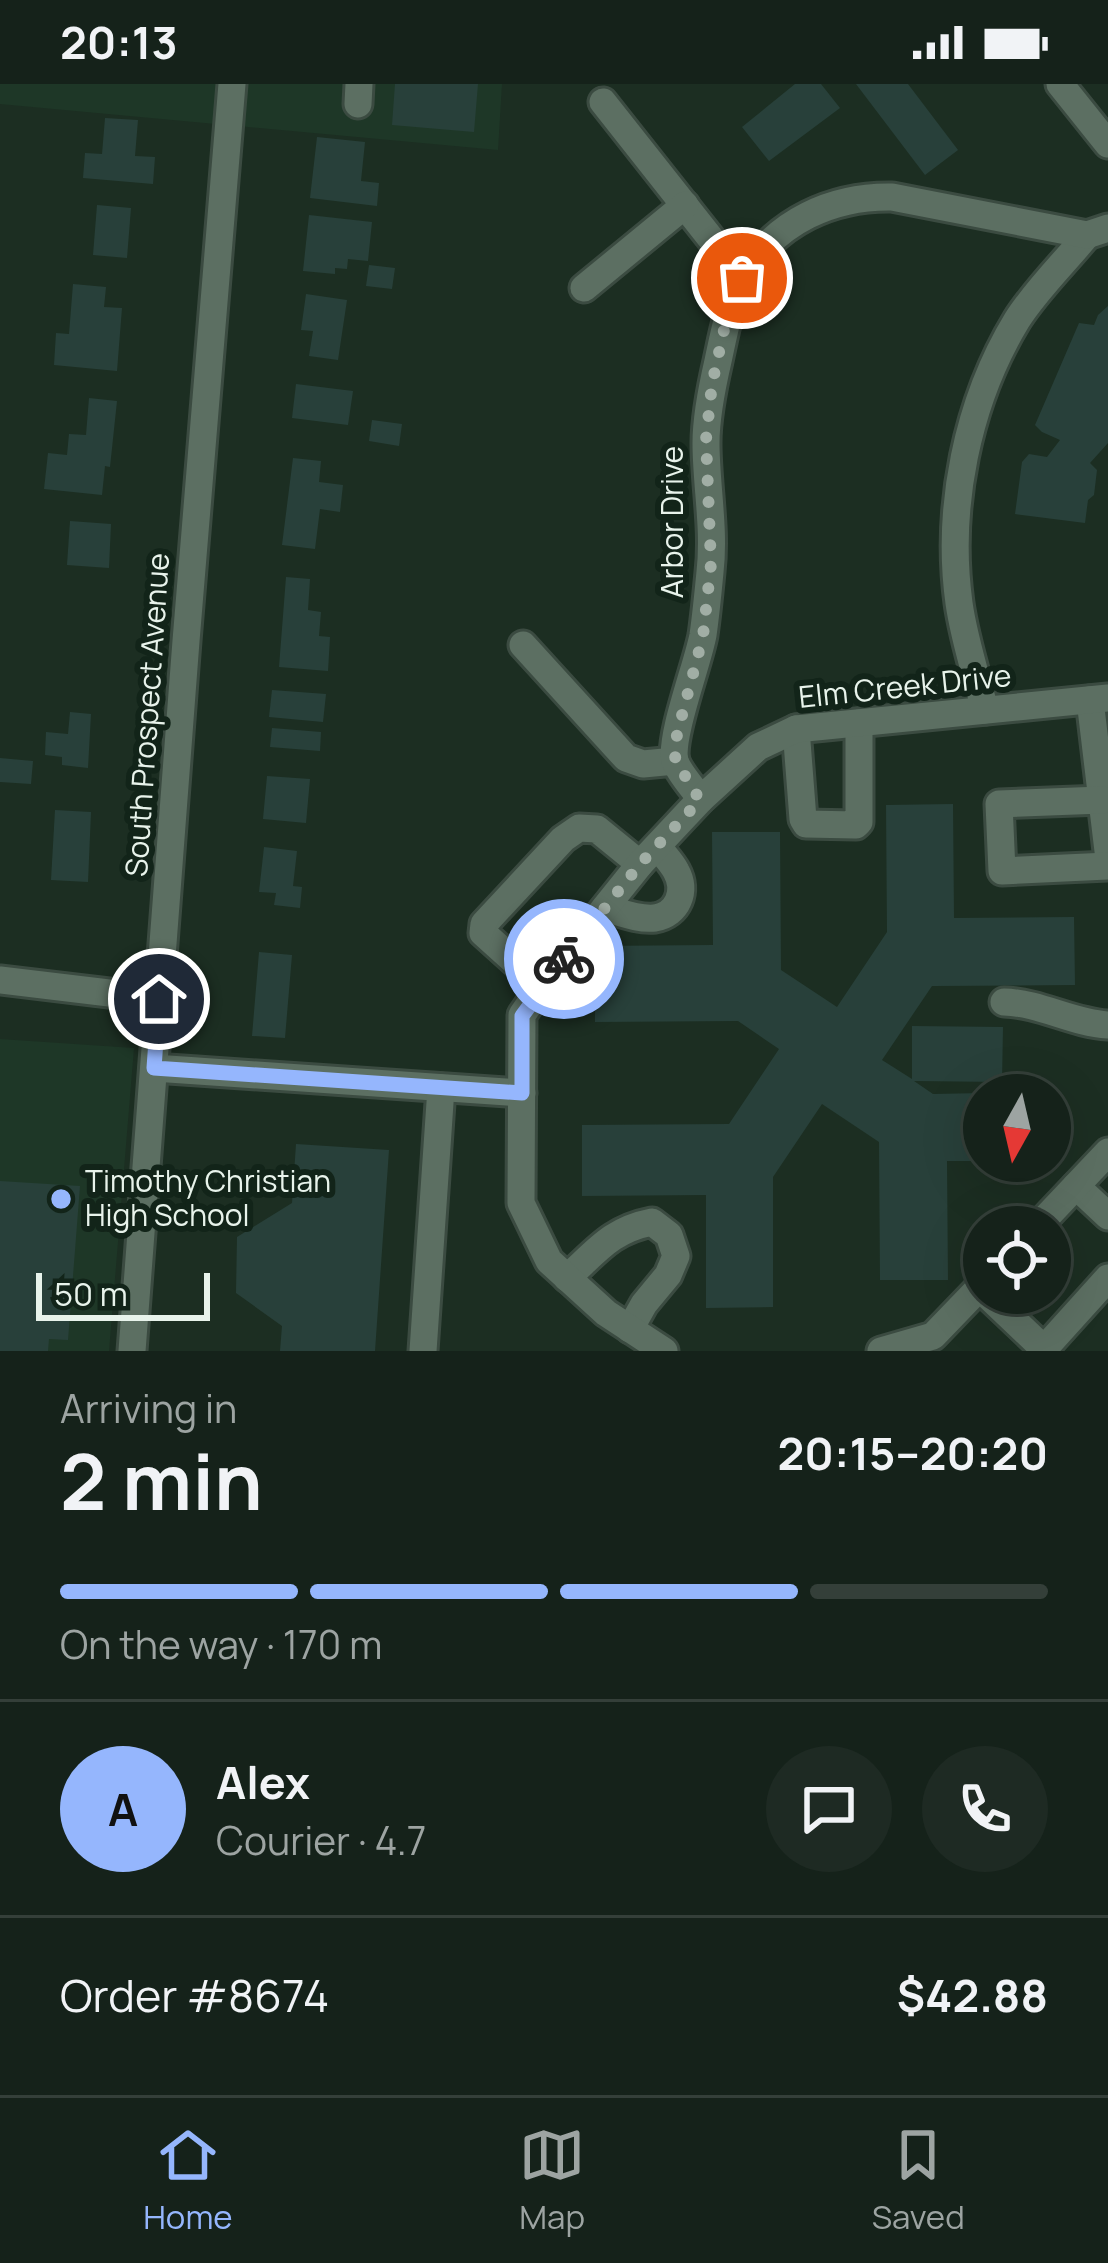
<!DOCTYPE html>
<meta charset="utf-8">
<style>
:root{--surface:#15221a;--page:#1e2a23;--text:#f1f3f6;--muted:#9da4a2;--line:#343f39;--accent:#95b6fd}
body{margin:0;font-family:Manrope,sans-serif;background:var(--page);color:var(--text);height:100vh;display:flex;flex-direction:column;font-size:45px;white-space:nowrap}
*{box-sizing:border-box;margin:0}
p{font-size:39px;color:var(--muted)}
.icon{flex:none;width:66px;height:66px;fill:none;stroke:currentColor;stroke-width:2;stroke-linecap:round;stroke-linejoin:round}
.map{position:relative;height:1267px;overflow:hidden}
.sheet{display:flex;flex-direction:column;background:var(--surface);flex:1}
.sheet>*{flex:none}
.needle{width:78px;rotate:188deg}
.tools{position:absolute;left:963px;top:990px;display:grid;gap:24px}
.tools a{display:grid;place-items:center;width:108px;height:108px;border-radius:50%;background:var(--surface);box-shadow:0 12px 48px #0002,0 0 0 3px var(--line);font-size:60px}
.scale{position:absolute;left:36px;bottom:30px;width:174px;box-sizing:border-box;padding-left:12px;border:6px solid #e8f3eb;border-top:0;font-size:33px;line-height:42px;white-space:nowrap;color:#e8f3eb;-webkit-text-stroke:9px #122419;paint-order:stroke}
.pin{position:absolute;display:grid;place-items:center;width:102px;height:102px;color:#fff;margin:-51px;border:6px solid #fff;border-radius:50%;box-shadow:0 3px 12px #0007}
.courier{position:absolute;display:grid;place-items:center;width:120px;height:120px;margin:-60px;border:9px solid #95b6fd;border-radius:50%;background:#fff;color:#222;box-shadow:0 3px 15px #0007}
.head em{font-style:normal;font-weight:700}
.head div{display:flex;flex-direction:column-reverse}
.head{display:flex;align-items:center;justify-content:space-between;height:204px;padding:0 60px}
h1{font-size:78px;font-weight:700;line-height:90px}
.bar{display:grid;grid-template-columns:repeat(4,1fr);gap:18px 12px;align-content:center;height:144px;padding:0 60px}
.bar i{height:15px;border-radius:9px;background:var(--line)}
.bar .active{background:var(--accent)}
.bar p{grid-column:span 4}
.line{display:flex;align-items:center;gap:30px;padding:0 60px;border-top:3px solid var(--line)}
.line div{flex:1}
.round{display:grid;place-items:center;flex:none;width:126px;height:126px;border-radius:63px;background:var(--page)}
.status{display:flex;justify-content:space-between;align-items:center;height:84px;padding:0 60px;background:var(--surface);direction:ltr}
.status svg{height:33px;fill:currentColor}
.tab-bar{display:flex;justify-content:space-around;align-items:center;height:168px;border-top:3px solid var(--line);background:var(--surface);font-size:33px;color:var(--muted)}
.tab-bar a{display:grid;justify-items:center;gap:6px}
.tab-bar .active{color:var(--accent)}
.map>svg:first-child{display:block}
.built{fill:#1e3727}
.building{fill:#28403a}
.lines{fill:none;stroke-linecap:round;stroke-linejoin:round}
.minor-casing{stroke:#3b4b41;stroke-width:33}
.minor{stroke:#5c6f62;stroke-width:27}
.done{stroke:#a1aea5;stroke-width:12;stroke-dasharray:0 21.6}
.route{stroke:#95b6fd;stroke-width:15}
.poi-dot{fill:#95b6fd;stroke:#122419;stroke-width:4.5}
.labels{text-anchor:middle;stroke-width:12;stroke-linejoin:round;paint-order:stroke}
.street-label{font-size:30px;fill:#e8f3eb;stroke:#122419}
.poi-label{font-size:30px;fill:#e8f3eb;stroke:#122419;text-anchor:start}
</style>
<div class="status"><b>20:13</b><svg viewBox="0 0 49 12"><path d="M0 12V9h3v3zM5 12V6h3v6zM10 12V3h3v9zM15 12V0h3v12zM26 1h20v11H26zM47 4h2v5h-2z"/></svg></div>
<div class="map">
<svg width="1108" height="1267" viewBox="0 0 1108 1267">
<rect width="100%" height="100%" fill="#1c2e22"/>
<g class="built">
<polygon points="0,0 502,0 498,66 0,20"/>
<polygon points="0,955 134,964 109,1267 0,1267"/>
</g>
<g class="building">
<polygon points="395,0 478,0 474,48 392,41"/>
<polygon points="795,0 821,0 840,24 769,77 742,43"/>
<polygon points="856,0 908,0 958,66 925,91"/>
<polygon points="105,34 138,36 135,72 155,73 153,100 83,94 85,69 102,70"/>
<polygon points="317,53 365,58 361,97 379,99 377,122 310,114"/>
<polygon points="97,121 131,124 127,174 93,171"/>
<polygon points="309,131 372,138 368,177 348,175 347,185 335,184 335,190 303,187"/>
<polygon points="369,181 395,184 392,205 366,202"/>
<polygon points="73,200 106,203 104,223 122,224 117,287 54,281 56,249 69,250"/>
<polygon points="306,210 347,216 338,276 309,272 313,247 301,246"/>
<polygon points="1108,222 1108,359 1090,379 1097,386 1094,411 1088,416 1085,439 1015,430 1022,378 1029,370 1047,373 1060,356 1042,348 1035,341 1079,239 1094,241 1098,231"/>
<polygon points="296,300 353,307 348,341 292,334"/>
<polygon points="89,314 117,317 110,383 105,382 102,411 44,405 48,369 67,371 69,350 86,351"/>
<polygon points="372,336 402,340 399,362 369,357"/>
<polygon points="293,374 321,377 319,398 343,401 340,428 320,425 315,465 282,461"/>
<polygon points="70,437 111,440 109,484 67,481"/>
<polygon points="286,493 310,495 308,526 321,528 319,552 330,553 328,587 279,583"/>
<polygon points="272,606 326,610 323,638 269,633"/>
<polygon points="70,628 91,630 88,684 62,681 62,673 45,671 46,648 68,650"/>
<polygon points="272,644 321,648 320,667 270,663"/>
<polygon points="0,674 33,677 31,700 0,698"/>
<polygon points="267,692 310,695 306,739 263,735"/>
<polygon points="953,720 954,834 1074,833 1075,901 932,902 882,976 912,995 912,942 1003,943 1002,998 914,997 933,1010 984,1009 984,1077 947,1077 948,1196 880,1196 879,1058 822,1020 773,1093 773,1223 706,1224 706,1111 582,1112 582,1041 729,1040 779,965 738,937 595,938 595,862 713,861 712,748 780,748 781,886 837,923 887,848 886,721"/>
<polygon points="55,726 91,728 88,798 51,796"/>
<polygon points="264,763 297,767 293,802 302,803 300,824 274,821 276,809 259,808"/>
<polygon points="259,868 292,871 285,954 252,952"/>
<polygon points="1050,1009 1060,1009 1061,1077 1050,1077"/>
<polygon points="296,1060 389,1066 375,1267 280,1267 282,1242 236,1209 237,1153 292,1119"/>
<polygon points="0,1097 80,1102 68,1256 49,1255 48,1267 0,1267"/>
</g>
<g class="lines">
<g class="minor-casing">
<g id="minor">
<polyline points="1060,0 1108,60"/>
<polyline points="603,18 742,194"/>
<polyline points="358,20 359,0"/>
<polyline points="584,204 685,121"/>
<polyline points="523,561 626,674 643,680 675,677"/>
<polyline points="1090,616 1108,767"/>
<path d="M985 626C976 591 964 555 959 519 946 424 967 318 1017 236 1036 206 1064 179 1087 151"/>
<polyline points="796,645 803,735 806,740 856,741 859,738 859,639"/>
<path d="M701 715C693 704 679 689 675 677 669 654 698 579 703 551 706 530 708 509 710 488 715 445 706 401 706 359 706 332 712 303 718 277 724 249 730 215 745 190 776 137 833 112 892 113L1087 151 1108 144"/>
<polyline points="1102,716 999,720 1002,787 1108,782"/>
<path d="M605 824C620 828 638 836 655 834 678 830 687 807 676 787 672 779 664 771 658 763"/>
<polyline points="0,896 159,915"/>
<polyline points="542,902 483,849 484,840 563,755 579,744 597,745 640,780"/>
<path d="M1004 918C1041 919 1072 939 1108 941"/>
<polyline points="154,984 522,1009"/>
<polyline points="1076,1102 1108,1132"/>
<polyline points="1037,1143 1108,1068"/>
<path d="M567 1194C597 1167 611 1146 652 1138L669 1151 676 1172 668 1191 644 1220 630 1245"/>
<polyline points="985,1209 1044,1265 1108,1194"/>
<polyline points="132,1267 186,557 232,0"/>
<polyline points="423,1267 441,1004"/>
<polyline points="664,1267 606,1229 549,1177 521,1119 522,931 542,902 640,780 701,715 758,663 796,645 1108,614"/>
<polyline points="881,1267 933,1252 984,1199"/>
</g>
</g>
<use href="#minor" class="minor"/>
</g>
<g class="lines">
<polyline class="done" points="564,875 640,780 700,716 675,676 677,650 703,552 711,480 706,355 712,300 724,246 742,194"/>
<polyline class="route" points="159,915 154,984 522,1009 522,932 564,875"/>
</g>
<circle class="poi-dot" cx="61" cy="1115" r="12"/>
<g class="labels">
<g class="street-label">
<text transform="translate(673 438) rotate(-90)" y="10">Arbor Drive</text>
<text transform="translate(905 603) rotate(-6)" y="10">Elm Creek Drive</text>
<text transform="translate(148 631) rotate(-86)" y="10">South Prospect Avenue</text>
</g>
<g class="poi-label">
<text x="85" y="1108">Timothy Christian<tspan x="85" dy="34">High School</tspan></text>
</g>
</g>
</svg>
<div class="tools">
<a><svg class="needle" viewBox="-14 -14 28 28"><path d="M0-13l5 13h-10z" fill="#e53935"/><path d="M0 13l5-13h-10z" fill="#9da4a2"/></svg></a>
<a><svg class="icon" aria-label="locate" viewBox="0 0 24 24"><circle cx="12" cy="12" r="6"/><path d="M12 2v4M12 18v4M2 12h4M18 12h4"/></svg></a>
</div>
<div class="scale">50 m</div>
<div class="pin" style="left:742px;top:194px;background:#ea580c"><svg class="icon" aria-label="bag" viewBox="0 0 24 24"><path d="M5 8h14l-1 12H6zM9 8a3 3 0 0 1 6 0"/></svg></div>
<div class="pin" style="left:159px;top:915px;background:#1f2937"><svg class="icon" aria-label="home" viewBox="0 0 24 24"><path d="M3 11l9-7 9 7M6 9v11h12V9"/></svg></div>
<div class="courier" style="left:564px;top:875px"><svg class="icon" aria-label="bike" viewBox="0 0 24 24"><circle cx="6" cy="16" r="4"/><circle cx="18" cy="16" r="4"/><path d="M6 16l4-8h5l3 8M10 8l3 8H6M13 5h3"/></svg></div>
</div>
<section class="sheet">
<div class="head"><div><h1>2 min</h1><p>Arriving in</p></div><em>20:15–20:20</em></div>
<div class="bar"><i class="active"></i><i class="active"></i><i class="active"></i><i></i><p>On the way · 170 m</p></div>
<div class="line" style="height:216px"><b class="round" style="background:var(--accent);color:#111">A</b><div><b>Alex</b><p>Courier · 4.7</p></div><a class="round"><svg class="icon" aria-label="chat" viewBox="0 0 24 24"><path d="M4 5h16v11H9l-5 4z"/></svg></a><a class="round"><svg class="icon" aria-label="phone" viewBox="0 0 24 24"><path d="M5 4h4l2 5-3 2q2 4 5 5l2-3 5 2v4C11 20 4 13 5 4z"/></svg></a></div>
<div class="line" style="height:156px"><div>Order #8674</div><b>$42.88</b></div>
</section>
<nav class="tab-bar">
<a class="active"><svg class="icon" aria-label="home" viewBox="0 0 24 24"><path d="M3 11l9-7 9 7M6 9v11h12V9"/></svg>Home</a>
<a><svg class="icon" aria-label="map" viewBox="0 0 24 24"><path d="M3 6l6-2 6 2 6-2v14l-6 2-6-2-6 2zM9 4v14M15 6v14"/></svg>Map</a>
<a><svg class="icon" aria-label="saved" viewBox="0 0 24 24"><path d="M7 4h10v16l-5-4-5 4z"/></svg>Saved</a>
</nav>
